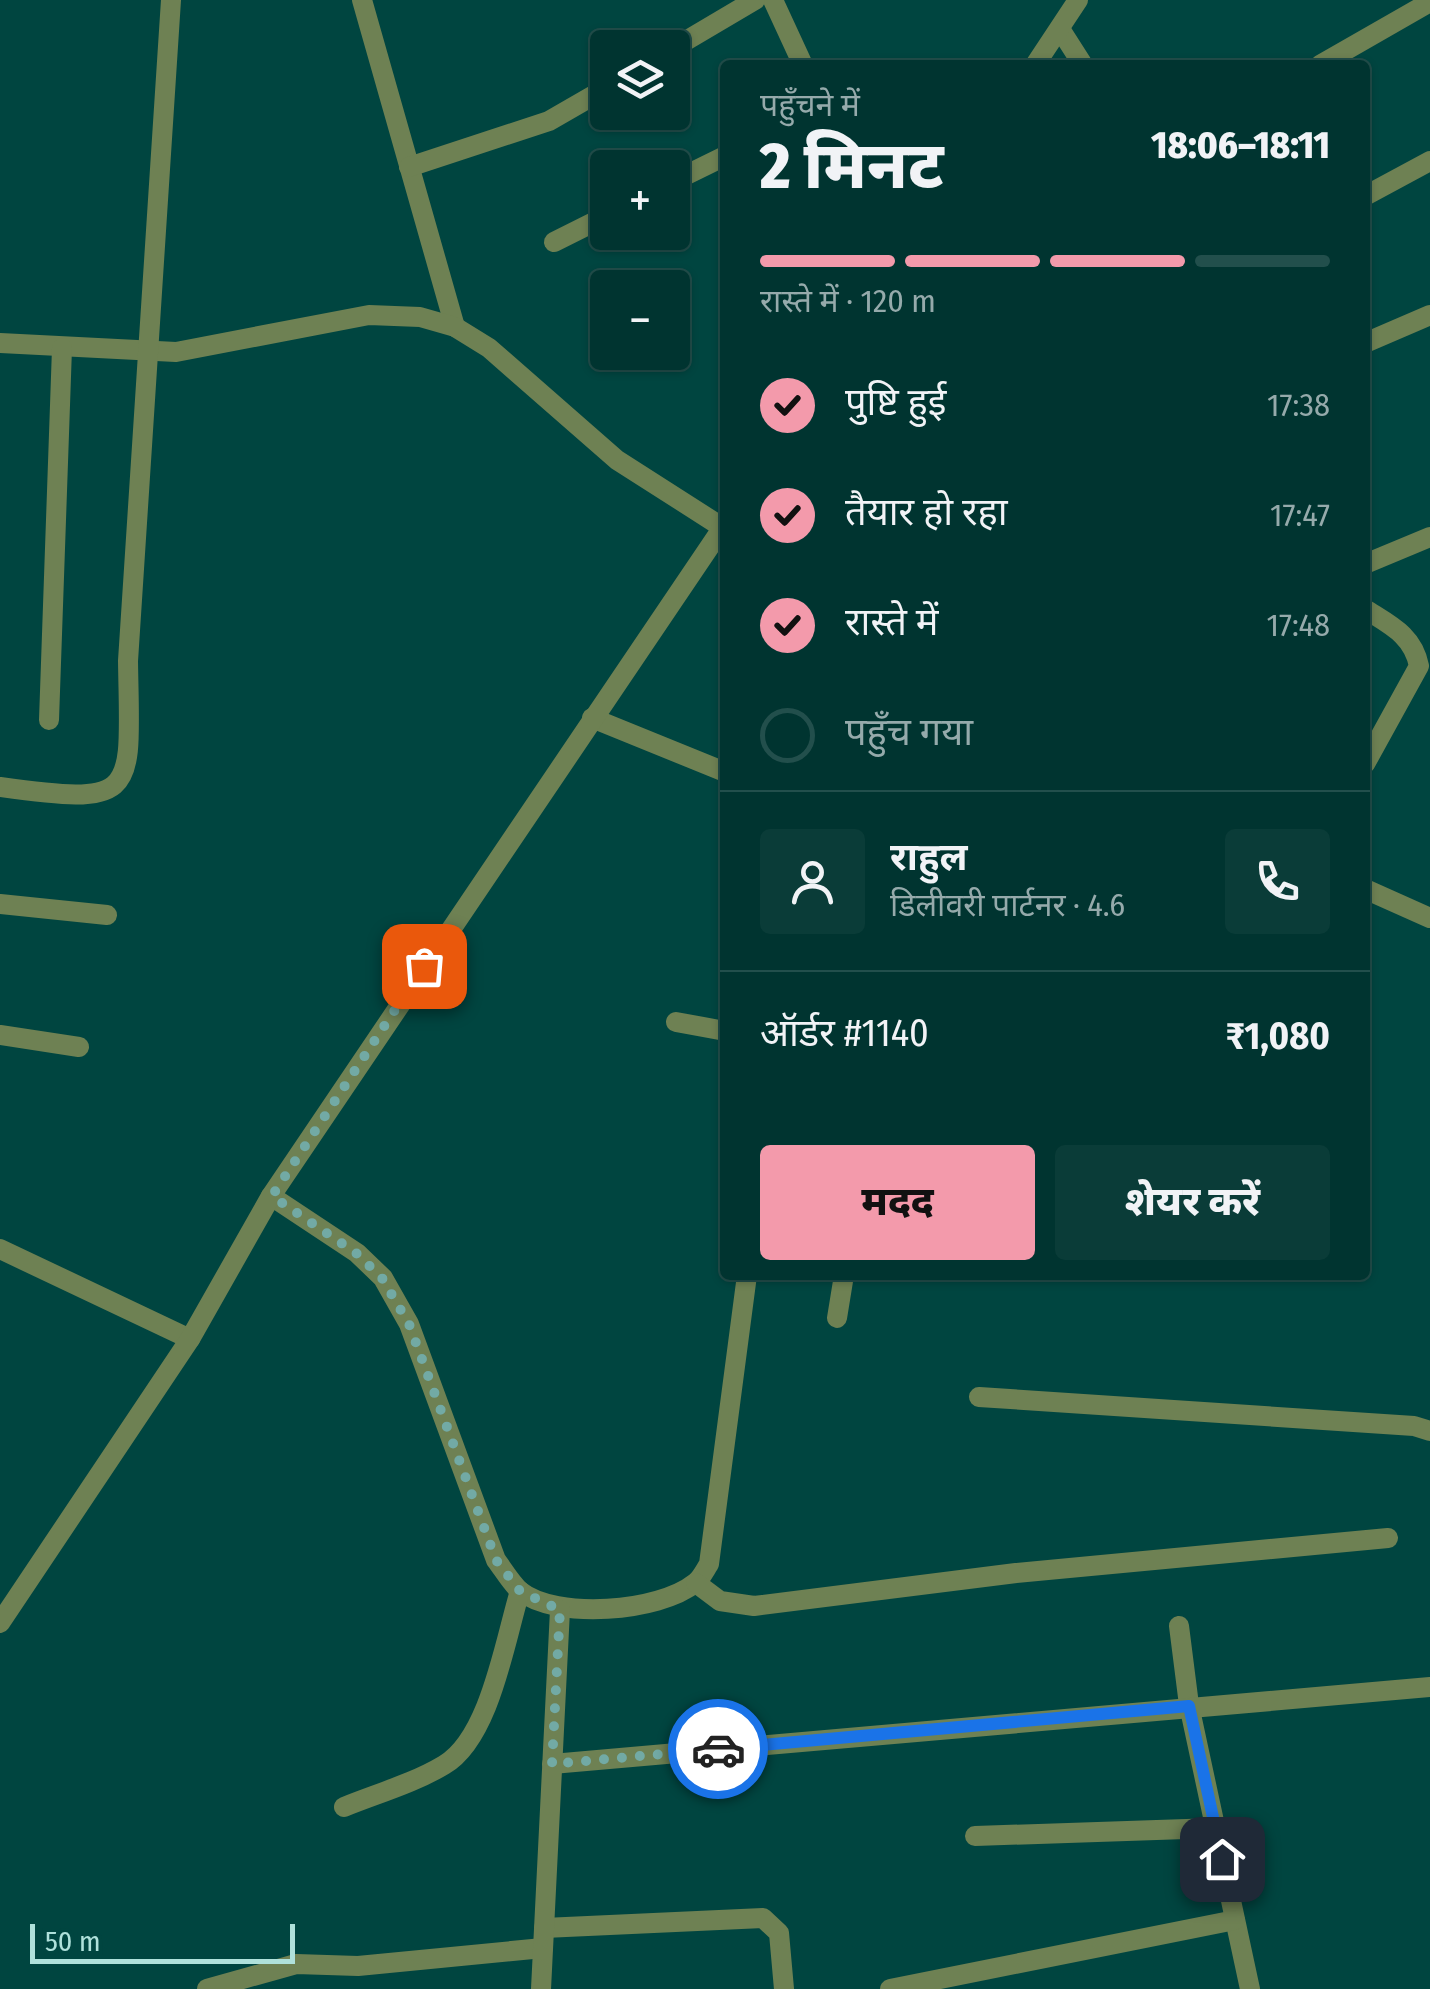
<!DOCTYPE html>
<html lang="hi">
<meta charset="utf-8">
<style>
:root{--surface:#003430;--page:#0a3c38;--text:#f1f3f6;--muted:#95aaab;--line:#224f4c;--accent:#f39aab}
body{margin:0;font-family:"Fira Sans Condensed","Noto Sans Devanagari",sans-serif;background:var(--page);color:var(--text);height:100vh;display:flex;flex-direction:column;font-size:38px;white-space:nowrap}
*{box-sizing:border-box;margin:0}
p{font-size:32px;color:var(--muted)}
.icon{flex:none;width:55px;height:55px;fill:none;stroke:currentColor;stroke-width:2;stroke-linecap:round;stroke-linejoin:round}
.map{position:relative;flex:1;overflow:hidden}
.drawer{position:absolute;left:720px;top:60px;width:650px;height:1220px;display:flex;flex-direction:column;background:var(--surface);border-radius:10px;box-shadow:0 2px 8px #0004,0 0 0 2px var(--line)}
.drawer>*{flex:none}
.fabs{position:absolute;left:590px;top:30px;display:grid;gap:20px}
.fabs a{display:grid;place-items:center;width:100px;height:100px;border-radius:10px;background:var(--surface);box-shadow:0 2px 8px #0004,0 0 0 2px var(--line);font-size:50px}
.scale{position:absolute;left:30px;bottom:25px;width:265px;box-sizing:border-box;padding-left:10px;border:5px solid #afe1db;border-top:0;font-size:28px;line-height:35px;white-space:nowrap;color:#afe1db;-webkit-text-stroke:8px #004540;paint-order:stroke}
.pin{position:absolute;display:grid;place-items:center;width:85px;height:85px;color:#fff;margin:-42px;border-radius:20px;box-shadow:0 5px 15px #0006}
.courier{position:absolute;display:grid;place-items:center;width:100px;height:100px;margin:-50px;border:8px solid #1a73e8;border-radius:50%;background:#fff;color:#222;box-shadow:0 2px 12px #0007}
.head em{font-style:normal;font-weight:800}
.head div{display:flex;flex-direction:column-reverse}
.head{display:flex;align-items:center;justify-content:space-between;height:170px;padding:0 40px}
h1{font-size:65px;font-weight:800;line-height:75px}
.bar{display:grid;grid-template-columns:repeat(4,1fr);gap:15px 10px;align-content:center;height:120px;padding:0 40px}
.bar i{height:12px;border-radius:8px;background:var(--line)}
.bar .on{background:var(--accent)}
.bar p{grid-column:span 4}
.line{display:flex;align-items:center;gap:25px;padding:0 40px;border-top:2px solid var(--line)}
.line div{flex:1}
.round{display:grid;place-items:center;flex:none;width:105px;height:105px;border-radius:10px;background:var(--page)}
ol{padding:0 40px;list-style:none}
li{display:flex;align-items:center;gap:30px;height:110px}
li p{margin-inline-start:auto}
li .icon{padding:10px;border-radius:50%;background:var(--accent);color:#111;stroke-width:4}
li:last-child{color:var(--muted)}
li i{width:55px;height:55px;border:5px solid var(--line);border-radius:50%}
.button{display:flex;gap:20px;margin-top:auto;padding:20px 40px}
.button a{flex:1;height:115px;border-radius:10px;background:var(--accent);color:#111;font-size:40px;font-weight:800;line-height:115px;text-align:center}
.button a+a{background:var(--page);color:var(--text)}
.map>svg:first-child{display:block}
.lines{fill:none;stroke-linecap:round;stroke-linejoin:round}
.minor{stroke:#6e8153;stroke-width:20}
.tertiary{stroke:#6e8153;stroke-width:20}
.done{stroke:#72aaa5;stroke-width:10;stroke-dasharray:0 18}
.route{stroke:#1a73e8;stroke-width:12}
</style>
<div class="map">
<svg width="1430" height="1989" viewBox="0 0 1430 1989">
<rect width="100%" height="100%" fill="#004540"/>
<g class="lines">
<g class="minor">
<polyline points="362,0 455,327"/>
<polyline points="773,0 803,65"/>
<polyline points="1060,29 1083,65"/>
<polyline points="672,49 755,0"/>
<polyline points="1320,65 1430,2"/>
<polyline points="409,167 549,121 608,87"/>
<polyline points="672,182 725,156"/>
<polyline points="1365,196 1430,161"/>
<polyline points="554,242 608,215"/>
<polyline points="0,343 176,352 369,315 420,317 455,327 489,348 617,460 725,529"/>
<polyline points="1365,343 1430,315"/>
<polyline points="1365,564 1430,537"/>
<path d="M1365 609C1390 625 1413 635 1419 666L1365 764"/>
<polyline points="592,718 725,772"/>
<polyline points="49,720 62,348"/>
<path d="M0 787C141 807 130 794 128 661L171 0"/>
<polyline points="1365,889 1430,918"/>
<polyline points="0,904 107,915"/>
<polyline points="676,1022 725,1031"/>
<polyline points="0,1035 79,1047"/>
<path d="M271 1196 357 1253 383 1278 409 1324 496 1560C503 1569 511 1583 520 1591 556 1620 659 1612 695 1583 701 1579 705 1570 709 1564L747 1275"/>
<polyline points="0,1249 190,1339"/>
<polyline points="837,1318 844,1275"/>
<polyline points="979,1397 1414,1426 1430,1431"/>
<polyline points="696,1583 720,1601 754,1606 1016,1573 1388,1538"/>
<polyline points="1179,1626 1189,1705 1250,1989"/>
<polyline points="552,1764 1430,1687"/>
<path d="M344 1807C376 1794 414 1783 444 1765 490 1738 505 1640 520 1591"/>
<polyline points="975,1836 1216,1828"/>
<polyline points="544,1928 763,1918 779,1933 784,1989"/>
<polyline points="207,1989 296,1964 358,1966 543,1948"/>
<polyline points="541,1989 560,1610"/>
<polyline points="890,1989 1235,1920"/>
</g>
<g class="tertiary">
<polyline points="1035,65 1078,0"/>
<polyline points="0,1623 190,1339 271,1196 725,524"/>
</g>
</g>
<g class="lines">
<polyline class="done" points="424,966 272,1196 356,1253 382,1278 409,1324 496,1560 520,1591 560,1610 552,1764 718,1749"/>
<polyline class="route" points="718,1749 1189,1706 1222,1859"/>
</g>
</svg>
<div class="fabs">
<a><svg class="icon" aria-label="layers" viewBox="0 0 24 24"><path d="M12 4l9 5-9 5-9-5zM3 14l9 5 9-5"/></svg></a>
<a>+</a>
<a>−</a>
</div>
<div class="scale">50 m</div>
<div class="pin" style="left:424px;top:966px;background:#ea580c"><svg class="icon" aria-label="bag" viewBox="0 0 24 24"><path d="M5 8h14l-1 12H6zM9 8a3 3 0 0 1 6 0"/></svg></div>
<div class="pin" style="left:1222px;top:1859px;background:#1f2937"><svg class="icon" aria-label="home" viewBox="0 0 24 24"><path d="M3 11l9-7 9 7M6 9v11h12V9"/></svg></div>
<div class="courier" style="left:718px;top:1749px"><svg class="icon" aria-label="car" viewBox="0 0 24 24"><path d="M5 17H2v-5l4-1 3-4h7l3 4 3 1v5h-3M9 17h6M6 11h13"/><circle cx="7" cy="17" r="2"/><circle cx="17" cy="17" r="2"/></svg></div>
<section class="drawer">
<div class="head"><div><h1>2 मिनट</h1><p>पहुँचने में</p></div><em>18:06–18:11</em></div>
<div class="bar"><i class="on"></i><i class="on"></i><i class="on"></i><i></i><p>रास्ते में · 120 m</p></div>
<ol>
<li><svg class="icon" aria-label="check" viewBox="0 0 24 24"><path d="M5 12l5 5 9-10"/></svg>पुष्टि हुई<p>17:38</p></li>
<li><svg class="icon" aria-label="check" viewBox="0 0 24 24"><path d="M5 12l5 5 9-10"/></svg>तैयार हो रहा<p>17:47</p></li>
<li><svg class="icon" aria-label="check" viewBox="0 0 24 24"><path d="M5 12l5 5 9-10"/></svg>रास्ते में<p>17:48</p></li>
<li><i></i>पहुँच गया</li>
</ol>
<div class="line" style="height:180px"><a class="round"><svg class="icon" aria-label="person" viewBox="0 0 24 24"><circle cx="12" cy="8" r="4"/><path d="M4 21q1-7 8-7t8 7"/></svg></a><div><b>राहुल</b><p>डिलीवरी पार्टनर · 4.6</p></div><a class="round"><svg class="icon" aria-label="phone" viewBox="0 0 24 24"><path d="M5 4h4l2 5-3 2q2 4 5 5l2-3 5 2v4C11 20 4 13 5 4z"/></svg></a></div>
<div class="line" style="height:130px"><div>ऑर्डर #1140</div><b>₹1,080</b></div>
<div class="button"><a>मदद</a><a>शेयर करें</a></div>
</section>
</div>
